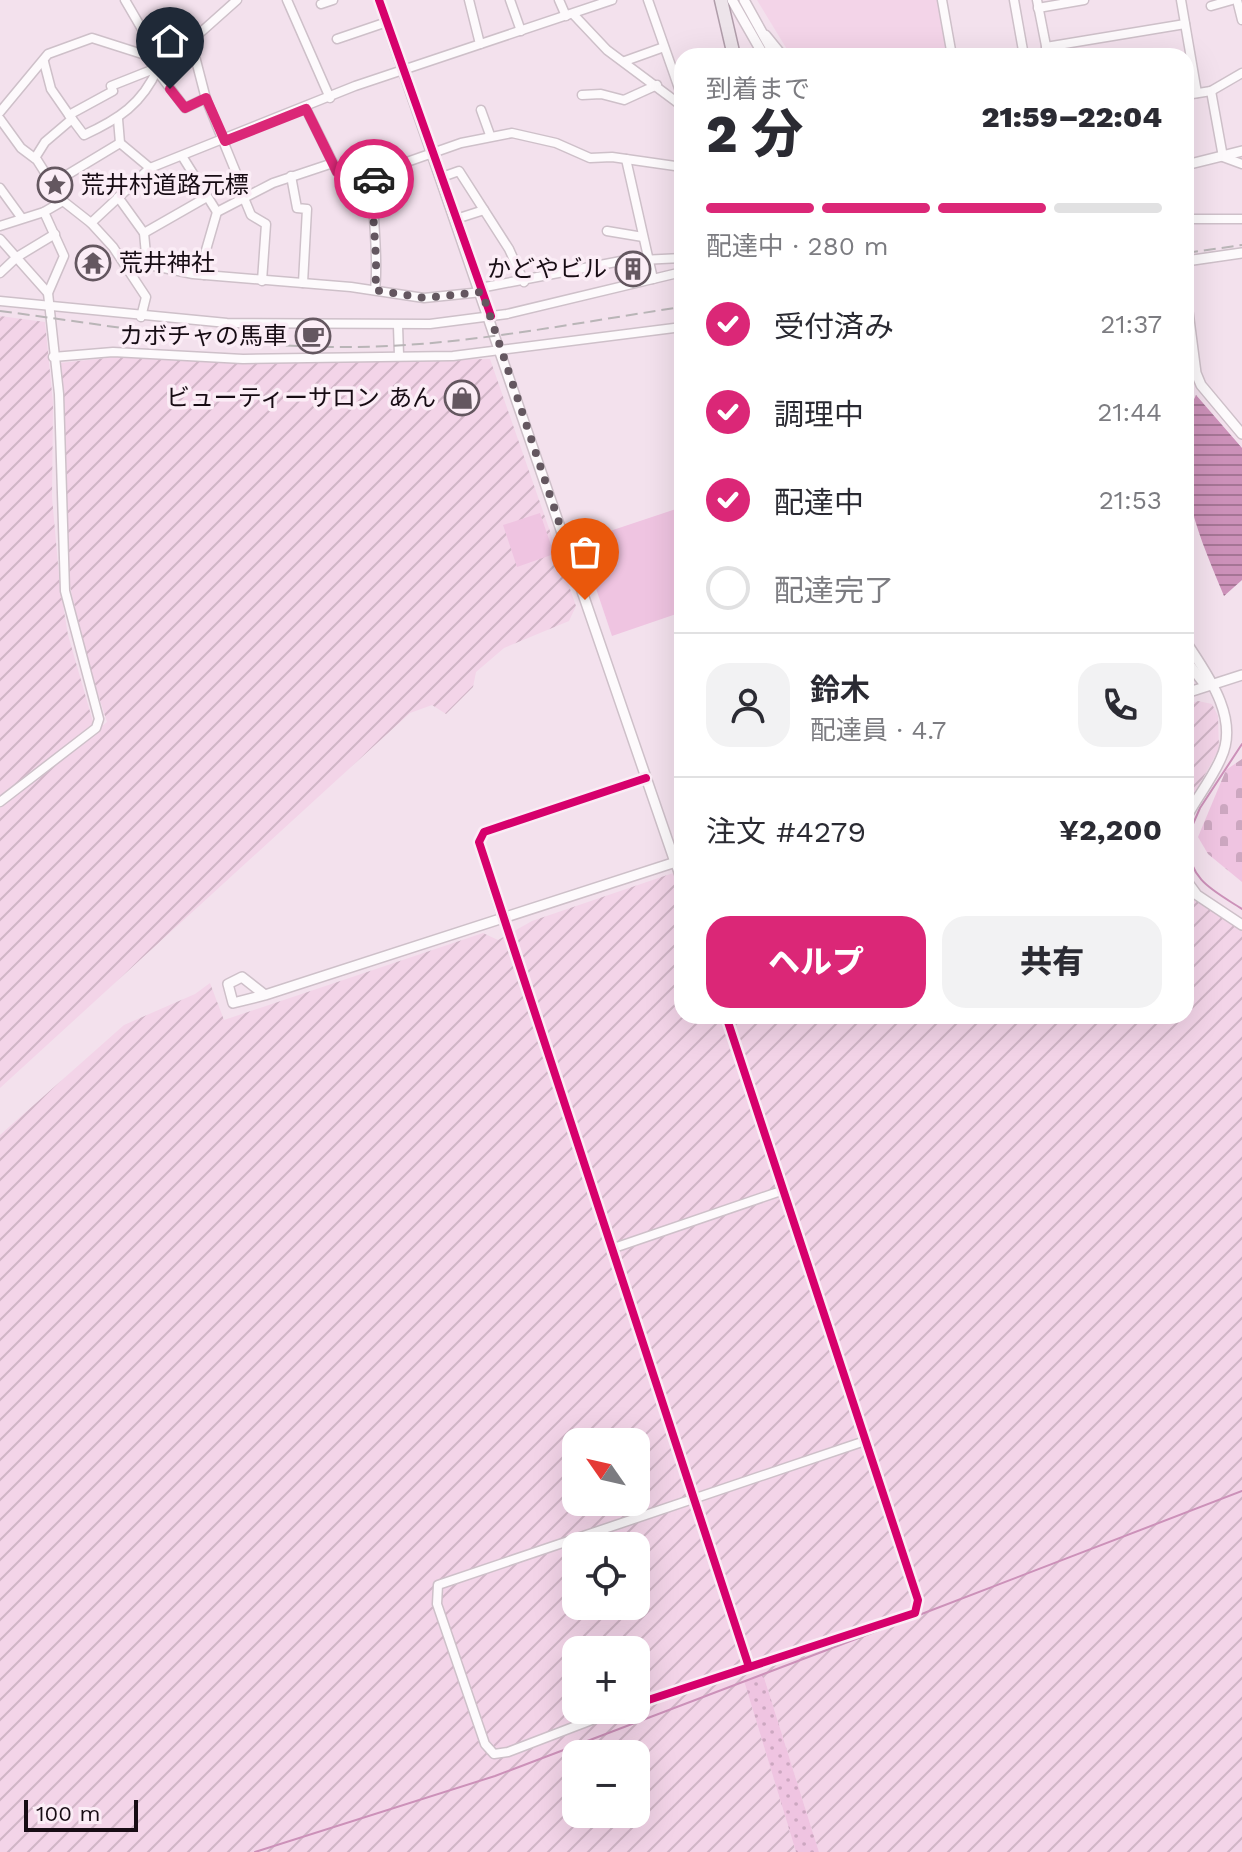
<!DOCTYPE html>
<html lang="ja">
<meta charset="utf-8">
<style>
:root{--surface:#fff;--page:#f2f2f3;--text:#2b2b33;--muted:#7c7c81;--line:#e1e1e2;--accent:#db2777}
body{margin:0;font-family:"Work Sans","Noto Sans JP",sans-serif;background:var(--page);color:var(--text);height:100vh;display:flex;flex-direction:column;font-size:30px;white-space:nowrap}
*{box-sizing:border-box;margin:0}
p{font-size:26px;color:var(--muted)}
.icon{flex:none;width:44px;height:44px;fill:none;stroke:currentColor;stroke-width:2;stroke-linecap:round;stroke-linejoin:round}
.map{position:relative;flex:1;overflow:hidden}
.side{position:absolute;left:674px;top:48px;width:520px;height:976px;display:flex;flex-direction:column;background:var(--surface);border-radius:24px;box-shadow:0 8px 32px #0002}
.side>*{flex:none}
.needle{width:52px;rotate:304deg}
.buttons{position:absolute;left:562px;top:1428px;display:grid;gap:16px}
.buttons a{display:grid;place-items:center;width:88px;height:88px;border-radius:16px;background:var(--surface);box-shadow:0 8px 32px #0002;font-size:40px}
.scale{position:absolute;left:24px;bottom:20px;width:114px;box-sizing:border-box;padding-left:8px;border:4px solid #170c14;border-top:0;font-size:22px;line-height:28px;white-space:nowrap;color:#170c14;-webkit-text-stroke:6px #fbedf6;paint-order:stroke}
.pin{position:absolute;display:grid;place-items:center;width:68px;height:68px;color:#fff;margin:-82px -34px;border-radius:50% 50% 50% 0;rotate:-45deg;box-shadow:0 0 8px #0007}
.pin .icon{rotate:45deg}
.courier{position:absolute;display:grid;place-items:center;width:80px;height:80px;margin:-40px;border:6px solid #db2777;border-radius:50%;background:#fff;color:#222;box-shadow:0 2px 10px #0007}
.headline em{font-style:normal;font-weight:800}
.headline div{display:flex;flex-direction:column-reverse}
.headline{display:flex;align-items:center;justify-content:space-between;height:136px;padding:0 32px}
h1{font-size:52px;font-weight:800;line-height:60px}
.bar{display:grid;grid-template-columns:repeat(4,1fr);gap:12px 8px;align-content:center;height:96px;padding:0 32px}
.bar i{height:10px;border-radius:6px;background:var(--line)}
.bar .selected{background:var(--accent)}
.bar p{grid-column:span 4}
.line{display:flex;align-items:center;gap:20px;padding:0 32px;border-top:2px solid var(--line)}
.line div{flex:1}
.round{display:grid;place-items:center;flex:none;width:84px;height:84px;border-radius:24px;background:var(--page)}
ol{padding:0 32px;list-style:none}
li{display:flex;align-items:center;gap:24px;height:88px}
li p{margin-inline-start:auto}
li .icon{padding:8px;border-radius:50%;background:var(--accent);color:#fff;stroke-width:4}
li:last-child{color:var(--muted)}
li i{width:44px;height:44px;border:4px solid var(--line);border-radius:50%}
.primary-button{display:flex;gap:16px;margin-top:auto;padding:16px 32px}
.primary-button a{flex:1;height:92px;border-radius:24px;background:var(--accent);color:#fff;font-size:32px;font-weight:800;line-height:92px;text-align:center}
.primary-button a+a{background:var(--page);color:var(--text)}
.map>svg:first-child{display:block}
.built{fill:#f3d4e8}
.industrial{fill:url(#industrial-furrows);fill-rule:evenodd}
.green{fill:#efc4e1}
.cemetery{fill:url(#cemetery-stones)}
.park{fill:url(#park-dots)}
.water{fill:url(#water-rules)}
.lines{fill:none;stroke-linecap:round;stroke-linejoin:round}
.stream{stroke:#cc91b9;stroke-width:2}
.minor-casing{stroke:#cec0c9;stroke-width:11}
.tertiary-casing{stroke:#cec0c9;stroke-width:12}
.primary-casing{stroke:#b09daa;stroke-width:15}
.minor{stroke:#fdfafc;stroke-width:8}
.tertiary{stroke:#fdfafc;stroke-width:9}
.primary{stroke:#ede4ea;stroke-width:12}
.rail{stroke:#b9b5b7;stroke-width:2;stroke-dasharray:12 6;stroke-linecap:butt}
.cycleway-casing{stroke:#fbedf6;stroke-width:13}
.cycleway{stroke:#d6006c;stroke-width:8}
.done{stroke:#645760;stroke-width:8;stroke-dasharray:0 14.4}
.route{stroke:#db2777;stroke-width:10}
.labels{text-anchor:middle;stroke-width:7;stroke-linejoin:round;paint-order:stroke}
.poi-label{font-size:24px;fill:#170c14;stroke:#fbedf6;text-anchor:end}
</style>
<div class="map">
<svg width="1242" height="1852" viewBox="0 0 1242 1852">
<defs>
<pattern id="industrial-furrows" width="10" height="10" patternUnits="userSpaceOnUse" patternTransform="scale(2)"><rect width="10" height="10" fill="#f3d4e8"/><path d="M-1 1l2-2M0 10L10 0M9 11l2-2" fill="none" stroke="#d0b5c6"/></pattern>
<pattern id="cemetery-stones" width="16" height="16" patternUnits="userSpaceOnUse" patternTransform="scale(2)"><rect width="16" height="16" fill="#efc4e1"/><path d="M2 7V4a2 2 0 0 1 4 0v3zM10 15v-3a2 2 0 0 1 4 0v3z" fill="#cca7c0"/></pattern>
<pattern id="park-dots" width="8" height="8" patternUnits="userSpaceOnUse" patternTransform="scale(2)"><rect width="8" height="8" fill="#efc4e1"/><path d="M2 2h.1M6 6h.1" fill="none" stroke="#cca7c0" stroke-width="1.8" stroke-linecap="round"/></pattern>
<pattern id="water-rules" width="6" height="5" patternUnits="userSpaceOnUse" patternTransform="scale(2)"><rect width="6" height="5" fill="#cc91b9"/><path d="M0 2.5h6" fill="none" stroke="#a57595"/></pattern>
</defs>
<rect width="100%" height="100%" fill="#f3e1ed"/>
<polygon class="built" points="757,0 940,0 949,56 791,56"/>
<g class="industrial">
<polygon points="0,316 45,322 53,403 52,497 60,587 68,635 93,722 91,728 0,796"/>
<polygon points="125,356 225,362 490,359 576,606 569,621 504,648 476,672 473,687 446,714 432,705 410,713 0,1088 0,808 107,722 88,663 68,578 60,363"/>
<polygon points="1198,701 1212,704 1218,716 1219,749 1186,809 1186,705"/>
<path d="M682 870V1016H1186V890L1242 931V1852H819L763 1674 744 1681 796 1852H0V1135L124 1025 195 994 210 983 224 1020 483 933 498 940 532 921ZM576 1442H636V1502H576ZM576 1546H636V1606H576ZM576 1650H636V1710H576ZM576 1754H636V1814H576Z"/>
</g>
<g class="green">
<polygon points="682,507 682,612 612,636 580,541"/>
<polygon points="540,513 554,554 517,567 503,525"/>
</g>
<polygon class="cemetery" points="1242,759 1242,882 1208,854 1198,837 1226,770"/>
<polygon class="park" points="763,1674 819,1852 796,1852 744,1681"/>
<path class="water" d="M1196 395 1242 448V580L1224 596C1199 536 1164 458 1196 395Z"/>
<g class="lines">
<g class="stream">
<polyline points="1186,840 1200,808 1242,744"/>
<path d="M1186 843C1192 882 1211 889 1242 909"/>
<polyline points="919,1615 1242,1491"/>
<polyline points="255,1852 495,1776 898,1623"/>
</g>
<g class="minor-casing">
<g id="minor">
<polyline points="125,0 160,60"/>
<polyline points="287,0 330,98"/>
<polyline points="469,0 480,44"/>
<polyline points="510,0 521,31"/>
<polyline points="559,0 566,16"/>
<polyline points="648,0 682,97"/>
<polyline points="942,0 952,56"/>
<polyline points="1014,0 1024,56"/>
<polyline points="1037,0 1048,56"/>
<polyline points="1181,0 1197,93"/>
<polyline points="1237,0 1242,20"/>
<polyline points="321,4 333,0"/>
<polyline points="1211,6 1232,0"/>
<polyline points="1038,8 1084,0"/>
<polyline points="573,14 607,50 682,106"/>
<polyline points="766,35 783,56"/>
<polyline points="337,39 387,22"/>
<polyline points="191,41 206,99 239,180"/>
<polyline points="1046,47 1185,24"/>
<polyline points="625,61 664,47"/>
<polyline points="44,62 51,89 69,115"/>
<polyline points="157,71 185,108 206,98"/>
<polyline points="1211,91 1223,157 1242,164"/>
<polyline points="582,95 601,94 624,100 657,85"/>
<polyline points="1186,95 1211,91 1242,73"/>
<polyline points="306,109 333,163"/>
<polyline points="481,110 490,135"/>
<polyline points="0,112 48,54 92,38 161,60"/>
<polyline points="0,119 21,148 37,160 63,201 91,223 113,247 146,297 141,317"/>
<path d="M72 119 84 135C119 119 142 104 158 68"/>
<polyline points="118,119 120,143"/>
<polyline points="182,156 217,212"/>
<polyline points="35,158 45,142 72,119 69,115 113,91 111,86 159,67 161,60 191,41 237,0"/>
<polyline points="626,159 653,279"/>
<polyline points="387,169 461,143 512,133 556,143 590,158 612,157 682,167"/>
<polyline points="291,176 297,208 307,209 303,283"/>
<polyline points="442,177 459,171 509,249 524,282"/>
<polyline points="52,184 120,143 150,168"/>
<polyline points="0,188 21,217"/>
<polyline points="118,197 144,233 147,265"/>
<polyline points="244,198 251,215 266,224 262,281"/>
<polyline points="456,219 484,210"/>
<polyline points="1186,219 1242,219"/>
<polyline points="91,223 150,168 355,86 612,0"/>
<polyline points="0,226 44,212"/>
<polyline points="607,231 643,237"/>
<polyline points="144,233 207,197"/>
<polyline points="0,239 48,293"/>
<polyline points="131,271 149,265 193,274 351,287 424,298 482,292"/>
<polyline points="0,273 17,257 55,234"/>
<path d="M204 275 206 250 217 212 273 183 333 163 337 172 376 159C368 203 380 246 375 290"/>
<polyline points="480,288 621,261 682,258"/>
<polyline points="0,301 227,323 430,324 507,314 682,272"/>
<polyline points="398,326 399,355"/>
<polyline points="53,357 113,352 243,359 453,356 682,327"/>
<polyline points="0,802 96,728 99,719 65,591 59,394 48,293 64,256 44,212 63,201"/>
<polyline points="675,862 682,883"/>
<polyline points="503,917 749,1667"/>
<polyline points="611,1249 784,1190"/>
<polyline points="636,1704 915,1613 918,1600 726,1016"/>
<polyline points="618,1710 508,1752 494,1754 485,1744 437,1604 438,1585 865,1441"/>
</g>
</g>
<g class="tertiary-casing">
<g id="tertiary">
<polyline points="379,0 675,862"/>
<polyline points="732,0 764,56"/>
<polyline points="744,0 775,56"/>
<polyline points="1186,165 1242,151"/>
<polyline points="1186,261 1242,253"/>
<polyline points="1186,296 1196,373 1201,385 1242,434"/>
<path d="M1186 642C1207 674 1240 718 1221 758 1212 779 1197 797 1186 818"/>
<polyline points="1186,660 1202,681 1213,685"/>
<polyline points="1186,693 1242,675"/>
<polyline points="1186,880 1197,895 1242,925"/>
<polyline points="503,917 479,842 484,832 646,778"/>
<polyline points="265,995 242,977 228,984 233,1003 265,995 682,860"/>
</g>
</g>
<g class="primary-casing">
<polyline id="primary" points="721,0 734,56"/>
</g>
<use href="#minor" class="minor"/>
<use href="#tertiary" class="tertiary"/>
<use href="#primary" class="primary"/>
<g class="rail">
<polyline points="1186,253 1242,245"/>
<path d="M0 311C109 325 222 346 332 347 450 349 566 324 682 307"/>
</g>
<g class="cycleway-casing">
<g id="cycleway">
<polyline points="379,0 491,316"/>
<polyline points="646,778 484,832 479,842 749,1667"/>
<polyline points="636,1704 915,1613 918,1600 726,1016"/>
</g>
</g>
<use href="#cycleway" class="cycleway"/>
</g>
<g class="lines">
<path class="done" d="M374 179C370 217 379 252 375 290L424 298 482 292 585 600"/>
<polyline class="route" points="170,89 185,108 206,98 225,141 306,109 337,172 376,159 374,179"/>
</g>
<defs>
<g id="sight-ring" transform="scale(1.8)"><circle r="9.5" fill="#fbedf6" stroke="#645760" stroke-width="1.5"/><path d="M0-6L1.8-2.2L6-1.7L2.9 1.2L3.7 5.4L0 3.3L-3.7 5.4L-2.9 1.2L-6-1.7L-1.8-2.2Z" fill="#645760"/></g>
<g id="temple-ring" transform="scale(1.8)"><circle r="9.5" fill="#fbedf6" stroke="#645760" stroke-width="1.5"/><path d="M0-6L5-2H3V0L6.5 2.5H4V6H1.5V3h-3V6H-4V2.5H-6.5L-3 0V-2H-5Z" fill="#645760"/></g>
<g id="building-ring" transform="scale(1.8)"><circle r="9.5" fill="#fbedf6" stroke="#645760" stroke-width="1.5"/><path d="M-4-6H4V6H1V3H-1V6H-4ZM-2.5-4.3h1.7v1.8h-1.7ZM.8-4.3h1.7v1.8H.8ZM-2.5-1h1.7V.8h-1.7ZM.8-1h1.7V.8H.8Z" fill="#645760"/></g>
<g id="cafe-ring" transform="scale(1.8)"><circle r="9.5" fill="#fbedf6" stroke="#645760" stroke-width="1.5"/><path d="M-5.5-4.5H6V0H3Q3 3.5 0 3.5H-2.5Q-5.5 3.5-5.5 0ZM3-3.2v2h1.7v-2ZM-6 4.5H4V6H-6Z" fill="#645760"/></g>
<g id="shop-ring" transform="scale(1.8)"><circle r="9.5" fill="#fbedf6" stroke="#645760" stroke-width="1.5"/><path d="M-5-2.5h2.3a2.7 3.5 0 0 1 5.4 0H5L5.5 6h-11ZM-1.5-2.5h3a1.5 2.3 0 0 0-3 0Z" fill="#645760"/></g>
</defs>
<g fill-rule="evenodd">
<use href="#sight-ring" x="55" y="185"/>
<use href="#temple-ring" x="93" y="263"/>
<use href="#building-ring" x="633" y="269"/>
<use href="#cafe-ring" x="313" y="336"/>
<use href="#shop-ring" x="462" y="398"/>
</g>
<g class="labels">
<g class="poi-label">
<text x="81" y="193" text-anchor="start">荒井村道路元標</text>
<text x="119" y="271" text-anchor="start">荒井神社</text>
<text x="607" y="277">かどやビル</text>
<text x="287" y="344">カボチャの馬車</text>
<text x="436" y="406">ビューティーサロン あん</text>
</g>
</g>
</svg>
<div class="buttons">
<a><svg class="needle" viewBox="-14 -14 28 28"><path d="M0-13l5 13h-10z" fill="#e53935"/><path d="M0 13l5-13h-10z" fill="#7c7c81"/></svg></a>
<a><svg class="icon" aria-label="locate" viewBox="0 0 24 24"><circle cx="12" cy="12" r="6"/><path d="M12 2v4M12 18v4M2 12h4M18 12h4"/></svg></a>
<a>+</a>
<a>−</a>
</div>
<div class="scale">100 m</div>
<div class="pin" style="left:585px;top:600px;background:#ea580c"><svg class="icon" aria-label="bag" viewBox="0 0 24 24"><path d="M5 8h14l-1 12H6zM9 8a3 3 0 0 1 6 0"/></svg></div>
<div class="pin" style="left:170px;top:89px;background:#1f2937"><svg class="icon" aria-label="home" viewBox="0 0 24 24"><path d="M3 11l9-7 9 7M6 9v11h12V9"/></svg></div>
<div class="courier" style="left:374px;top:179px"><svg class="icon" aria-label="car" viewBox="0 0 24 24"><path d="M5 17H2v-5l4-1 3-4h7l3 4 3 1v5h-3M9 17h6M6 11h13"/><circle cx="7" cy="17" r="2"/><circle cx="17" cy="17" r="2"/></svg></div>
<section class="side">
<div class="headline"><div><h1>2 分</h1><p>到着まで</p></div><em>21:59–22:04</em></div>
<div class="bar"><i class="selected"></i><i class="selected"></i><i class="selected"></i><i></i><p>配達中 · 280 m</p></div>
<ol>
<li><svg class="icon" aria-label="check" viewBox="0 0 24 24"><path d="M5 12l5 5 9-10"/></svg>受付済み<p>21:37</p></li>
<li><svg class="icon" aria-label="check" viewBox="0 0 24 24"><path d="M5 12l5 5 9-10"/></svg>調理中<p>21:44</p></li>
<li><svg class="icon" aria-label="check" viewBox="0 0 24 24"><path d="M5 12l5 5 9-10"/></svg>配達中<p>21:53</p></li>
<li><i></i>配達完了</li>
</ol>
<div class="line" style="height:144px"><a class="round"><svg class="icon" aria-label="person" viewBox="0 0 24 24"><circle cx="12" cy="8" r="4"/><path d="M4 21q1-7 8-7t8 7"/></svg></a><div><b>鈴木</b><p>配達員 · 4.7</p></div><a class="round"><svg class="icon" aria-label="phone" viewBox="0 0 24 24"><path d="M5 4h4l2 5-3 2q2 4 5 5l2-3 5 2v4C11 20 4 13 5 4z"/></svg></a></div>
<div class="line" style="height:104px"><div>注文 #4279</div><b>¥2,200</b></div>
<div class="primary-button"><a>ヘルプ</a><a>共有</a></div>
</section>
</div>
